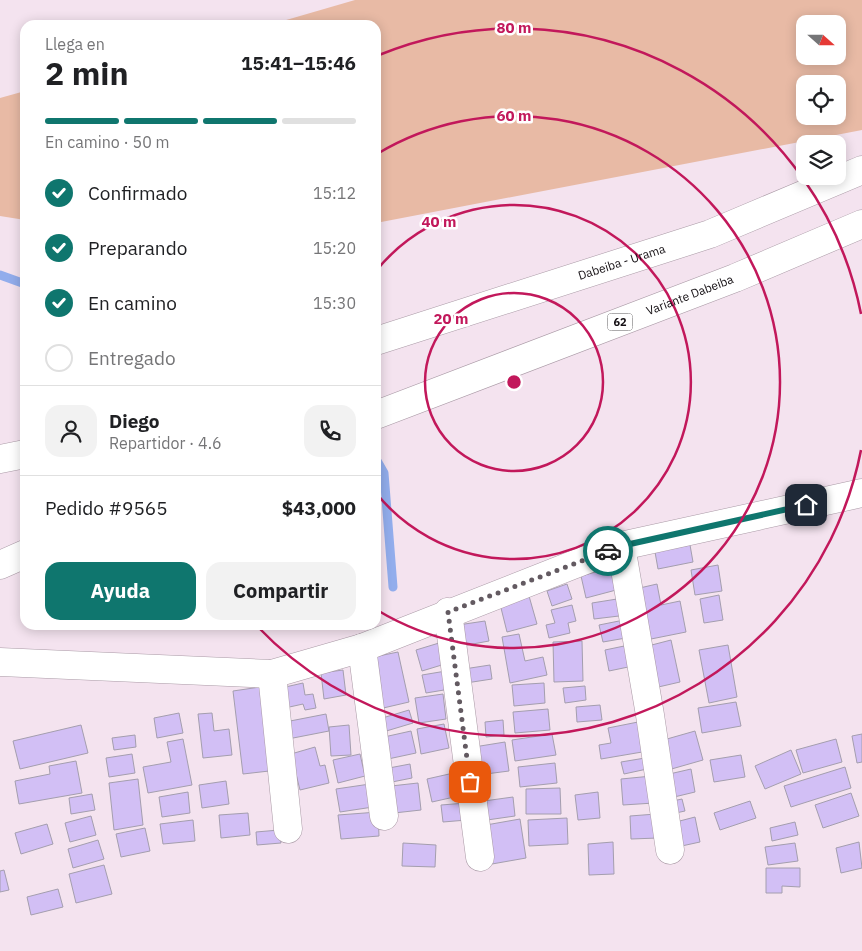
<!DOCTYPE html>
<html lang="es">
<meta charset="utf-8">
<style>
:root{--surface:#fff;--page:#f2f2f2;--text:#202124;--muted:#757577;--line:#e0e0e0;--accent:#0f766e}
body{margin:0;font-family:"IBM Plex Sans",sans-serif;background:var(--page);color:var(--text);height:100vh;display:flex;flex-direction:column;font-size:19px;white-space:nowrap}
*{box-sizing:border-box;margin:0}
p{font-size:16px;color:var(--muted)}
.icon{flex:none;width:28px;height:28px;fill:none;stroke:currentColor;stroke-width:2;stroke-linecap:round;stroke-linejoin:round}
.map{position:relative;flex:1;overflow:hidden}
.side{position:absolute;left:20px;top:20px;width:361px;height:610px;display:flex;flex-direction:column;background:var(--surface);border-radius:15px;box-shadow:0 2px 12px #0003}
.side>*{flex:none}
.needle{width:32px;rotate:111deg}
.controls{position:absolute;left:796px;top:15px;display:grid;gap:10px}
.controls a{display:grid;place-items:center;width:50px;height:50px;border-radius:10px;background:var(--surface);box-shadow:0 2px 12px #0003;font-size:25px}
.pin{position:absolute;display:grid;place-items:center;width:42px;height:42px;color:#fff;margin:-21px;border-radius:10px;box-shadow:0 2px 8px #0006}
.courier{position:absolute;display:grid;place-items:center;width:50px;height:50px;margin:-25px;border:4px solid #0f766e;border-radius:50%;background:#fff;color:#222;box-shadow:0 1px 6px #0007}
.headline em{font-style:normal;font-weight:700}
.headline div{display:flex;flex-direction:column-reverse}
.headline{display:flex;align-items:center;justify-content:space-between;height:85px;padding:0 25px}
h1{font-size:32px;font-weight:700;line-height:38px}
.bar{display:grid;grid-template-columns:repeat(4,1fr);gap:8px 5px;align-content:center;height:60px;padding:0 25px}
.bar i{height:6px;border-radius:4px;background:var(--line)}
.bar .active{background:var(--accent)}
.bar p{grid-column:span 4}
.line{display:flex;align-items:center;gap:12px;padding:0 25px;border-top:1px solid var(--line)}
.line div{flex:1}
.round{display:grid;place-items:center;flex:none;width:52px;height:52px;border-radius:15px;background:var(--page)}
ol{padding:0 25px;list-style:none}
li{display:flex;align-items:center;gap:15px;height:55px}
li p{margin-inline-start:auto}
li .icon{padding:5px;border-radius:50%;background:var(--accent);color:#fff;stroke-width:4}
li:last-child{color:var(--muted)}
li i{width:28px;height:28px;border:2px solid var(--line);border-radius:50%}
.action{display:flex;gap:10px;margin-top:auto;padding:10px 25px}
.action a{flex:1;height:58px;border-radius:15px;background:var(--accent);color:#fff;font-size:20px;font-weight:700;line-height:58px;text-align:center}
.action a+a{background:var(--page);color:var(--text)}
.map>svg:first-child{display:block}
.green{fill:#e8baa5;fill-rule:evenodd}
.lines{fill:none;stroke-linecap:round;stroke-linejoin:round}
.stream{stroke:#92adec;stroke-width:9}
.building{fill:#d2bff5;stroke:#a49eae}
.street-casing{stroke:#aa9aa6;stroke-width:29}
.highway-casing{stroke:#aa9aa6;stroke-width:29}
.street{stroke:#fff;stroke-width:28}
.highway{stroke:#fff;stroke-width:28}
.done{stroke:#635a61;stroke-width:5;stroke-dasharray:0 9}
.route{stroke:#0f766e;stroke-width:6}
.ring{fill:none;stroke:#c2185b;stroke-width:2.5}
.labels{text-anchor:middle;stroke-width:5;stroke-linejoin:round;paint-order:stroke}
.shield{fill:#fff;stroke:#5b585a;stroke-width:1}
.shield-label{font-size:11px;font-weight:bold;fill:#151014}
.street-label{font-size:12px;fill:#151014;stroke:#fff}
.centre{fill:#c2185b;stroke:#fff;stroke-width:2.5}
.ring-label{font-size:15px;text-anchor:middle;font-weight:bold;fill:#c2185b;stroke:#fff;stroke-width:5;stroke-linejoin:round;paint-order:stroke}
</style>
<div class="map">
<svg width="862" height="951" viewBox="0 0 862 951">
<rect width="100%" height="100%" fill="#f4e3ef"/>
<g class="green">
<path d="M355 0H862V130L376 223V25H269ZM805 24H838V56H805ZM805 84H838V116H805Z"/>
<polygon points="25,91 25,220 0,216 0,98"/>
</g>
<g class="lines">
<g class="stream">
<polyline points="0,275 25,284"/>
<polyline points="376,459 384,473 393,587"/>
</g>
</g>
<g class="building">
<polygon points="690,545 693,562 658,569 655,552"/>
<polygon points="718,565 722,591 695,595 691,570"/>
<polygon points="614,567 620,589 586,598 581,576"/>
<polygon points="567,584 572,599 552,606 547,591"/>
<polygon points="657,584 661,605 680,601 686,632 641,641 631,590"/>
<polygon points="719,595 723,620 704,623 700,599"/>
<polygon points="529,596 537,624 507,632 500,604"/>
<polygon points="617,599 619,616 594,619 592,603"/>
<polygon points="572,605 576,621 568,623 570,633 549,638 546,625 555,623 551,610"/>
<polygon points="624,620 626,638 603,642 599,625"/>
<polygon points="485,621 489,641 462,646 458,625"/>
<polygon points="519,634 525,661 543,657 547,675 510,683 502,637"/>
<polygon points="671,640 680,682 654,688 644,647"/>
<polygon points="582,641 583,681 554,682 553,642"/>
<polygon points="439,643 445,664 422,671 416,650"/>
<polygon points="629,645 633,666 609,671 605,650"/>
<polygon points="728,645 737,697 709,703 699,650"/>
<polygon points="398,652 409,702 379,709 369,658"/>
<polygon points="490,665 492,679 466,683 464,669"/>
<polygon points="343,670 346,695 324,699 321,673"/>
<polygon points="446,671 450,689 426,693 422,675"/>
<polygon points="303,683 305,695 313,694 316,708 305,710 303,704 285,708 281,688"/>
<polygon points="544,683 545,703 514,706 512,685"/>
<polygon points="267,686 278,770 243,774 233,691"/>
<polygon points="585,686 586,700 565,703 563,688"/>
<polygon points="443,694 446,719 419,723 415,698"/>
<polygon points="736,702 741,726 702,733 698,708"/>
<polygon points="600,705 602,720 577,722 576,707"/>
<polygon points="548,709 550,730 515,733 513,712"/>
<polygon points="409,710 413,723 383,732 379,719"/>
<polygon points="179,713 183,733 157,738 154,718"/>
<polygon points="212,713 214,731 229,729 232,755 203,758 198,714"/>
<polygon points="326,714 329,731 288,739 285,722"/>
<polygon points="503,720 504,735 486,737 485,722"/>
<polygon points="643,721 648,751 601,759 599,745 611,743 608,728"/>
<polygon points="444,724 449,748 421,754 417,729"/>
<polygon points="81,725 88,753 20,769 13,741"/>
<polygon points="349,725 351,755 331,756 329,727"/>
<polygon points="411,731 416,753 388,759 384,737"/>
<polygon points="695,731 703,760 668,770 660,741"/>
<polygon points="552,734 556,755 515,761 512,740"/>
<polygon points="862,734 862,762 857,763 852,736"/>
<polygon points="135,735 136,747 114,750 112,738"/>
<polygon points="183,739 192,785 148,793 143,767 171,762 167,742"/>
<polygon points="836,739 842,762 803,773 796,750"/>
<polygon points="505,742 509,771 478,775 474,747"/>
<polygon points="315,747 320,766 325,765 329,783 300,790 291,754"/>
<polygon points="791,750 801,774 765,789 755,766"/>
<polygon points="132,754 135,773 109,777 106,758"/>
<polygon points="360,754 365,776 338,783 333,760"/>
<polygon points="741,755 745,777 714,782 710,760"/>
<polygon points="645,758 647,769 624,774 621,762"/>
<polygon points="76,761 82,793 19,804 15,781 50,774 49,766"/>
<polygon points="555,763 557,783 520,787 518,767"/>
<polygon points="410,764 412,778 392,782 389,768"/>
<polygon points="845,767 851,788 791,807 784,786"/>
<polygon points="691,769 695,792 670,798 665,775"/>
<polygon points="458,772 463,795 432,802 427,779"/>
<polygon points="652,776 654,803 623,805 621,779"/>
<polygon points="138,779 143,825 114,830 109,783"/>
<polygon points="226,781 229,804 202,808 199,785"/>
<polygon points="418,783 421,810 394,813 391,786"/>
<polygon points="370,784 373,807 340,812 336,789"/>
<polygon points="560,788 561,814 526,814 526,789"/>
<polygon points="188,792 190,813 162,817 159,797"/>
<polygon points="598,792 600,818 578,820 575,795"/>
<polygon points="851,793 859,816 823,828 815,805"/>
<polygon points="92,794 95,810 71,814 69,798"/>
<polygon points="513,797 515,816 487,820 484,801"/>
<polygon points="682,799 685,811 671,814 668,802"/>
<polygon points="750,801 756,818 720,830 714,813"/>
<polygon points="466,803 467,820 443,822 441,805"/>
<polygon points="378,812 379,836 341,839 338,815"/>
<polygon points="248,813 250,835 221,838 219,815"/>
<polygon points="656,814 658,838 631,839 630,816"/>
<polygon points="91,816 96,835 70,842 65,823"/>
<polygon points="695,817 700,842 677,847 672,823"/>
<polygon points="567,818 568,844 529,846 528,820"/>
<polygon points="520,819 526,858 492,864 486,825"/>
<polygon points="193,820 195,841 163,844 160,824"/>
<polygon points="795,822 798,835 772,841 770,828"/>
<polygon points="47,824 53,844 21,854 15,833"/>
<polygon points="145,828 150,851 121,857 116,834"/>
<polygon points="279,830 281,843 257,845 256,832"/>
<polygon points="98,840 104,859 73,868 68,849"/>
<polygon points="613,842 614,874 589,875 588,844"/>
<polygon points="859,842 862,868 841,873 836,848"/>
<polygon points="403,843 436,845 435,867 402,866"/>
<polygon points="795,843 798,861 768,865 765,847"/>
<polygon points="104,865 112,894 76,903 69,874"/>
<polygon points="766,868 800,868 800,887 782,886 782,893 766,893"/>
<polygon points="4,870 9,890 0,892 0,871"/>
<polygon points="58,889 63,907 31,915 27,897"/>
</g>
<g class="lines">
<g class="street-casing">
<g id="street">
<path id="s1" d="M376 341 710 234 862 170"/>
<polyline points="0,459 25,454"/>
<polyline points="621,546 650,715 670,850"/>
<polyline points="448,612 480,857"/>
<polyline points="362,648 384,816"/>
<polyline points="0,662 272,674 362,648 621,546 862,493"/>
<polyline points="272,674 288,829"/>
</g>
</g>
<g class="highway-casing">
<g id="highway">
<path id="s2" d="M376 415 735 278 862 224"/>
<polyline points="0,565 25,554"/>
</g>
</g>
<use href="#street" class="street"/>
<use href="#highway" class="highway"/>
</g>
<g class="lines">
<polyline class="done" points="470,782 448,612 608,551"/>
<polyline class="route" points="608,551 621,546 806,505"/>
</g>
<g class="ring">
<circle cx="514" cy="382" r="89"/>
<path d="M376 271A177 177 0 1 1 376 493"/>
<path d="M377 154A266 266 0 1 1 377 610"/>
<path d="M861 450A354 354 0 0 1 257 626M379 55A354 354 0 0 1 861 314"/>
</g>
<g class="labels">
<rect class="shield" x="607.5" y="313.5" width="25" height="17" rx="4"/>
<g class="shield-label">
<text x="620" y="326">62</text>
</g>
<g class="street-label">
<text dy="4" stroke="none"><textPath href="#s1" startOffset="258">Dabeiba - Urama</textPath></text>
<text dy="4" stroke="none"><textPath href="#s2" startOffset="336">Variante Dabeiba</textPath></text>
</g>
</g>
<circle cx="514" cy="382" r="8" class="centre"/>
<g class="ring-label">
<text x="514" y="33">80 m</text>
<text x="514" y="121">60 m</text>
<text x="439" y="227">40 m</text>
<text x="451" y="324">20 m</text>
</g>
</svg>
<div class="controls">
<a><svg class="needle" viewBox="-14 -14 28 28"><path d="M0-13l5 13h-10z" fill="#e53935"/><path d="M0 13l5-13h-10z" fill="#757577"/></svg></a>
<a><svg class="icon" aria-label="locate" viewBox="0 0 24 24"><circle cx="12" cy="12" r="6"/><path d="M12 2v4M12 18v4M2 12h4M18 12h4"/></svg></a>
<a><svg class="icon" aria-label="layers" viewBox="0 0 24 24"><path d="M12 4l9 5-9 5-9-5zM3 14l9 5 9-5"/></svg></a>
</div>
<div class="pin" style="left:470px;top:782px;background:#ea580c"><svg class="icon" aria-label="bag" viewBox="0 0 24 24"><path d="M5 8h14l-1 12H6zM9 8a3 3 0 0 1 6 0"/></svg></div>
<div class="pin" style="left:806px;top:505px;background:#1f2937"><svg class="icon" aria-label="home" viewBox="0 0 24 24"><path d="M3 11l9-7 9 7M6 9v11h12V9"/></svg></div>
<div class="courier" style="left:608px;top:551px"><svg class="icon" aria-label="car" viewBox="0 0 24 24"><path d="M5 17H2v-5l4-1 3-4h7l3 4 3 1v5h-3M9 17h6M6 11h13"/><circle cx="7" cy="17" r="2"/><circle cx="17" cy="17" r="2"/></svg></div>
<section class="side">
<div class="headline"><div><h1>2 min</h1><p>Llega en</p></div><em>15:41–15:46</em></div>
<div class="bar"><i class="active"></i><i class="active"></i><i class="active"></i><i></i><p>En camino · 50 m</p></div>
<ol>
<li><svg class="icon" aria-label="check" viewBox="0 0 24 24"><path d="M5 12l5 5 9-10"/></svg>Confirmado<p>15:12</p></li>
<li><svg class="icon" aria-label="check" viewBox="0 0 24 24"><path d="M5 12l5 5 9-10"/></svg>Preparando<p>15:20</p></li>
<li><svg class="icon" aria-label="check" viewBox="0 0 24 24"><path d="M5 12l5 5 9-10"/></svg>En camino<p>15:30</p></li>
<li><i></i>Entregado</li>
</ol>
<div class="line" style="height:90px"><a class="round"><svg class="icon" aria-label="person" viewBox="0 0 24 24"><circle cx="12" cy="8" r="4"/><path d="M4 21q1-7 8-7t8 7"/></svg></a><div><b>Diego</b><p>Repartidor · 4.6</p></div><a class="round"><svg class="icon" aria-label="phone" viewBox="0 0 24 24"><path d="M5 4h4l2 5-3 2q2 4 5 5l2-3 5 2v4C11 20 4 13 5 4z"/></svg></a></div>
<div class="line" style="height:65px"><div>Pedido #9565</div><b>$43,000</b></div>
<div class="action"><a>Ayuda</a><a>Compartir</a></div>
</section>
</div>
